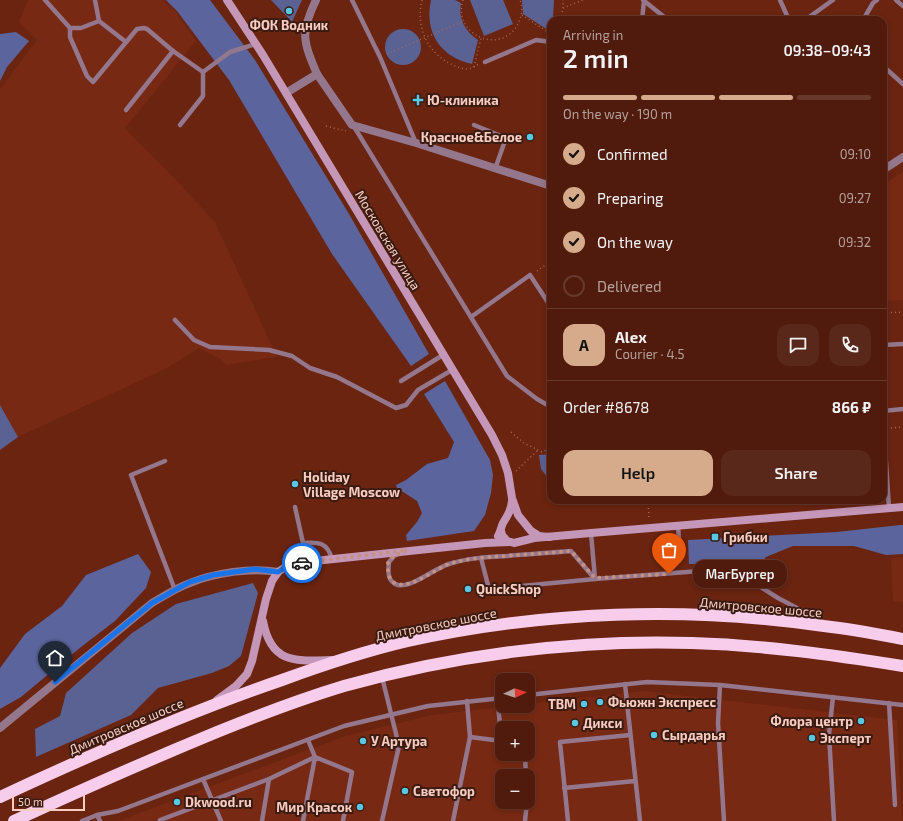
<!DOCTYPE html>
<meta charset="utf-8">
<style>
:root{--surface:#501b0c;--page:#5a281a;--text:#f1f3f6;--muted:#b4a19d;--line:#67392d;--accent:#d6ab8b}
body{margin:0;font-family:"Exo 2",sans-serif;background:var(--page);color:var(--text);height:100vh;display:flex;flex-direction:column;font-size:15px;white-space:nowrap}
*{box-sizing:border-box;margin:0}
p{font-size:13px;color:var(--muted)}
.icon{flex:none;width:22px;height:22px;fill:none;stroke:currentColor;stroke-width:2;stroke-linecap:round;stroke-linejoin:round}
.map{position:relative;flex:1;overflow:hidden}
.details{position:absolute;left:547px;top:16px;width:340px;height:488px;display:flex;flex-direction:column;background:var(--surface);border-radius:12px;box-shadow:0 2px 6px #0003,0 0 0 1px var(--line)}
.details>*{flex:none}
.needle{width:26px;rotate:86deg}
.tools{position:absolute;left:495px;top:673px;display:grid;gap:8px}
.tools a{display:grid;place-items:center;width:40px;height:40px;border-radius:8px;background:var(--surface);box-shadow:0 2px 6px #0003,0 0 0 1px var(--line);font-size:20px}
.scale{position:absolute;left:12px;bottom:10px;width:73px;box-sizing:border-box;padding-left:4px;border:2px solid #f8ccc0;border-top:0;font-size:11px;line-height:14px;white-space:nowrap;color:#f8ccc0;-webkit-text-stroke:3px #3a1b12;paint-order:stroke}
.pin{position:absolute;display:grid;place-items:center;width:34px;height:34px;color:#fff;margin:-41px -17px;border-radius:50% 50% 50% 0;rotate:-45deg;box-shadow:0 0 4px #0007}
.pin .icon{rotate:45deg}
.courier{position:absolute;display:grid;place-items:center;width:40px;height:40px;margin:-20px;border:3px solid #1a73e8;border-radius:50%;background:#fff;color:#222;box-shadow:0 1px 5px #0007}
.bubble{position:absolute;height:28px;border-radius:12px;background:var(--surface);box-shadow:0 2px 6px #0003,0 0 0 1px var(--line);font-size:13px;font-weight:600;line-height:28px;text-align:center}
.summary em{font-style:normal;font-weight:600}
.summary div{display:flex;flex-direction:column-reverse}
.summary{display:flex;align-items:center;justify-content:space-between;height:68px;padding:0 16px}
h1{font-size:26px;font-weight:600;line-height:30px}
.bar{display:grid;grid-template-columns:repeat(4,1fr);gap:6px 4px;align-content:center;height:48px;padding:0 16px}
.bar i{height:5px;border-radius:3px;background:var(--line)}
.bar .on{background:var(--accent)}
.bar p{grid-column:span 4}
.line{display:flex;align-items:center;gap:10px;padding:0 16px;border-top:1px solid var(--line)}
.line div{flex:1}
.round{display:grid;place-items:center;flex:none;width:42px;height:42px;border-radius:12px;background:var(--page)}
ol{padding:0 16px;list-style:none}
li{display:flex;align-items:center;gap:12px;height:44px}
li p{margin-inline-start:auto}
li .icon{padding:4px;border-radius:50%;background:var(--accent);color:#111;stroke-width:4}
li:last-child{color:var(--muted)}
li i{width:22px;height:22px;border:2px solid var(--line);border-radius:50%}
.cta{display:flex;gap:8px;margin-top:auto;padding:8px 16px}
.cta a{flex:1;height:46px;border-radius:12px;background:var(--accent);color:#111;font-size:16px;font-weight:600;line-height:46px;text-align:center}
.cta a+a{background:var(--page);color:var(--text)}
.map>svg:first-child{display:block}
.built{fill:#772913;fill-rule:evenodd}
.green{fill:#5a6193}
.forest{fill:#5b649c}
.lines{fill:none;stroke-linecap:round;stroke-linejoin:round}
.path{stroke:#a56959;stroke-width:1.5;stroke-dasharray:1 3;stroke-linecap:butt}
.lane{stroke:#94778c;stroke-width:4.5}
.street{stroke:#94778c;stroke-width:8}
.secondary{stroke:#c496b7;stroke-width:8}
.highway{stroke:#f8cdec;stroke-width:12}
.done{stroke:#c69182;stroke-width:4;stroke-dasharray:0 7.2}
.route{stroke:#1a73e8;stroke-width:5}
.poi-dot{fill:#58c8e4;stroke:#3a1b12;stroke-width:1.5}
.labels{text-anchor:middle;stroke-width:4;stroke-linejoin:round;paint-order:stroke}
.poi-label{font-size:13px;font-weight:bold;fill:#f8ccc0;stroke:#3a1b12;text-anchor:start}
.street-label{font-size:13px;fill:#f8ccc0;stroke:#3a1b12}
</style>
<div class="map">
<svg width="903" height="821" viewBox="0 0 903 821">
<rect width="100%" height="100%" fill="#6a2410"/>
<g class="built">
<polygon points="28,0 162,0 175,11 196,41 125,128 177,181 215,222 277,357 226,365 221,359 199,348 165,369 18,437 0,405 0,89 37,40 19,22"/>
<polygon points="903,172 903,300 883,301 883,185"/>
<polygon points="903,557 903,602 893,601 891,560 892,558"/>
<path d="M643 691 897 720 902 821H118L345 736 432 715 511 706H528V704ZM502 728H528V754H502ZM502 776H528V802H502Z"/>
</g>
<g class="green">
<polygon points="271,0 302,0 292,22"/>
<path d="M431 0H455L461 3C458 19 465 31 478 40L472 64C440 57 424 32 431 0Z"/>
<polygon points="470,0 503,0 513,24 484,36"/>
<polygon points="522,0 554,0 553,18 553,20 551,20 551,25 548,30 523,14"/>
<circle cx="403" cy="47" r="18"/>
<polygon points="0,405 18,437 0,450"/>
<polygon points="551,454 551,482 541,469 539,455"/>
<polygon points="253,583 258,593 241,656 229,666 212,673 158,688 131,715 36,757 35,729 60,716 66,693 132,633 176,604"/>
</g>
<g class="forest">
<polygon points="166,0 210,0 255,60 349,214 429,354 411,366 332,254 229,80 177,11"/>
<polygon points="16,32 29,41 7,67 0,81 0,34"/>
<polygon points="445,381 490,460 493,475 491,493 485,515 474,531 407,541 406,535 417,522 422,513 417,501 397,488 396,485 406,480 427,464 448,458 454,442 424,394"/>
<path d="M900 525H903V554L886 555 854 546H793L766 557 750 576C733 563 710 564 689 564L688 540 837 532Z"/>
<polygon points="138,554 151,572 146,588 115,621 81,647 21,697 0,709 0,668 25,634 62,606 86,575"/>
</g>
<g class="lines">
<g class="path">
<path d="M422 0C416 24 425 49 447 62 453 65 460 69 467 69 471 69 475 66 479 64"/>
<path d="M463 0C452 35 501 56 518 24 522 16 523 8 520 0"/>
<polyline points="563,8 583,0"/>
<polyline points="522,15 551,34"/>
<polyline points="561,20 563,8 563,0"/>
<polyline points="274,31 297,26"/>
<polyline points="387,54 464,21"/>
<polyline points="474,67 481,38"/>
<polyline points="326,126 346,131"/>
<polyline points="537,271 551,261"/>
<polyline points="883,311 886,311 886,313"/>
<polyline points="883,313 903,312"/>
<polyline points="891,428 903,427"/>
<polyline points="511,432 524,443 542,452 551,448"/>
<polyline points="516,471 538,450"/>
<polyline points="648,500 649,520"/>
</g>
<g class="lane">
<polyline points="45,0 70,28 70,37 87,76 93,82 137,29 144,28 147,29 173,51 203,72 230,52 256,44"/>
<polyline points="95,0 99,21 126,42"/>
<polyline points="352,0 380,57 416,143"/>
<polyline points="643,0 668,20"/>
<polyline points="780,0 789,20"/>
<polyline points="896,0 903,6"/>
<polyline points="642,20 644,1"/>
<polyline points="805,20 833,0"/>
<polyline points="863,20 873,3 877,0"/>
<polyline points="70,28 81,28 99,21"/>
<polyline points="485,62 536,40 551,42"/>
<polyline points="883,66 903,84"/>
<polyline points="126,110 173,51"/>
<polyline points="180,125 203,96 203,72"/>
<polyline points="353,125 507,376 537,399 551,407"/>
<polyline points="474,125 506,138 495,169"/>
<polyline points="471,317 530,275 551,307"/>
<polyline points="175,320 194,340 210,347 269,350 292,356 310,368 337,377 396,408 406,405 418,390 452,370"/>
<polyline points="883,345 903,344"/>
<polyline points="401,381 443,355"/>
<polyline points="883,411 903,409"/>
<polyline points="883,417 889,508"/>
<polyline points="165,461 131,475 175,590"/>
<path d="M295 507 303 543C319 542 327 542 332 559"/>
<polyline points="678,526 680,553"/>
<path d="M399 554 394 556 389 562C388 571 387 582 398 585 412 588 435 568 449 564 468 558 487 557 506 556 528 554 549 553 571 551L595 579 713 570 733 574 756 584 778 598 814 617 820 623"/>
<polyline points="481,558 489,589 595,579 591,533"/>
<polyline points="625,684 640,821"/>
<polyline points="720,685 718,723 724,821"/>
<polyline points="528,695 647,682 720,685 903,705"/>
<polyline points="833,697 829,734 834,821"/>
<polyline points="497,698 502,741"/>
<polyline points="889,703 895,805"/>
<polyline points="470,737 502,741"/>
<polyline points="521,754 525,756 526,776"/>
<polyline points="203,779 221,821"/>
<polyline points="269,779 315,757 308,740"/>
<polyline points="564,788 635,781"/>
<polyline points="97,815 100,821"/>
<polyline points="82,821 97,815 118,811 344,726 428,706 502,698"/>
<polyline points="161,821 160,820 269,779 262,821"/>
<polyline points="303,821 315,757 352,772 343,821"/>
<polyline points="382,821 399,746 382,677"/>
<polyline points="453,821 470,737 467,701"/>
<polyline points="525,821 527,802"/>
<polyline points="568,821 560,742 630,735"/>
</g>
<g class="street">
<polyline points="317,74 352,125 416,143 551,186"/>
<path d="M286 93 317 74C303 41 300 33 316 0"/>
<polyline points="883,170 903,157"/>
<path d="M0 728 152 603C164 596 176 588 190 583 214 573 252 567 278 572"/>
</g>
<g class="secondary">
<polyline points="227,0 263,55 492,435 502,455 508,473 512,498 518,515 531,531 539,536 549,537"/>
<polyline points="501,531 502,535 507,541 514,543 534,538 591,533 903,507"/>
<path d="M498 536C501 531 501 527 503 523 508 515 511 510 512 501"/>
<path d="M263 621C271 664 295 661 331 660"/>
<polyline points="217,700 236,686 247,674 252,661 266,599 272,581 278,572 284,568 293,564 324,560 485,543 510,542"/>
</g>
<g class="highway">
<path d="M0 797C92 754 186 713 282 680 323 665 365 651 408 641 543 611 687 606 824 626 850 629 877 634 903 639"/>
<path d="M14 821C81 790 149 760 217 732 259 715 301 699 344 686 454 655 577 639 692 643 763 645 833 655 903 666"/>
</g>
</g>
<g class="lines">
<path class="done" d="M302 563 407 550 394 556 388 562C388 571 387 582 398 584 412 588 435 569 449 564 468 558 487 557 506 556 528 554 549 553 571 551L595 578 669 574"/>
<polyline class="route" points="55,682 152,603 175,590 190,582 213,575 255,569 278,572 284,568 302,563"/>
</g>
<g class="poi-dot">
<circle cx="289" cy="11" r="4"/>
<path d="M416 94h4v4h4v4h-4v4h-4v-4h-4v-4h4z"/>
<circle cx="530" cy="137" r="4"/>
<circle cx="295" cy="484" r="4"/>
<rect x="711" y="533" width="8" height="8" rx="2"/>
<circle cx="468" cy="589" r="4"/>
<circle cx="600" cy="702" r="4"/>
<circle cx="584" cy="704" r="4"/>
<circle cx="861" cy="721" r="4"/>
<circle cx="575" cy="723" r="4"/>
<circle cx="654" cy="735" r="4"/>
<circle cx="812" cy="738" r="4"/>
<circle cx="363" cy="741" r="4"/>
<circle cx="405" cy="791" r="4"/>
<circle cx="177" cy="802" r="4"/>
<circle cx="360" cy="807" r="4"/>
</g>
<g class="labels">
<g class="poi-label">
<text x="289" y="30" text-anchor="middle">ФОК Водник</text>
<text x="427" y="105">Ю-клиника</text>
<text x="522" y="142" text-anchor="end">Красное&amp;Белое</text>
<text x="303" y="482">Holiday<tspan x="303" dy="15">Village Moscow</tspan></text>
<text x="723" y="542">Грибки</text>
<text x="476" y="594">QuickShop</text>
<text x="608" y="707">Фьюжн Экспресс</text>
<text x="576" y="709" text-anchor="end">ТВМ</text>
<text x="853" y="726" text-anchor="end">Флора центр</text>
<text x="583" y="728">Дикси</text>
<text x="662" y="740">Сырдарья</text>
<text x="820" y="743">Эксперт</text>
<text x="371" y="746">У Артура</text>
<text x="413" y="796">Светофор</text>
<text x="185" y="807">Dkwood.ru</text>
<text x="352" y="812" text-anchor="end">Мир Красок</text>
</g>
<g class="street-label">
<text transform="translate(388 240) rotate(59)" y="5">Московская улица</text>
<text transform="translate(761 607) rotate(5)" y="5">Дмитровское шоссе</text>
<text transform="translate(436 624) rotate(-11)" y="5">Дмитровское шоссе</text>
<text transform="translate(126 726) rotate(-23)" y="5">Дмитровское шоссе</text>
</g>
</g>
</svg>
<div class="tools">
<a><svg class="needle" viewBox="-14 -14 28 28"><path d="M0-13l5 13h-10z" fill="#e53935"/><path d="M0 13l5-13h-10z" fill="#b4a19d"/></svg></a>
<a>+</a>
<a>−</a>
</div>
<div class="scale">50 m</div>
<div class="pin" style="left:669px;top:574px;background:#ea580c"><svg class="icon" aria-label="bag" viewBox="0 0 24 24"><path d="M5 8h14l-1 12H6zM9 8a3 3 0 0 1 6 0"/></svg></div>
<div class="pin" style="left:55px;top:682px;background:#1f2937"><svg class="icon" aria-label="home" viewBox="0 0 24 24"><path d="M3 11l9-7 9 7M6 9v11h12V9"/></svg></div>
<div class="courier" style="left:302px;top:563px"><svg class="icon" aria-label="car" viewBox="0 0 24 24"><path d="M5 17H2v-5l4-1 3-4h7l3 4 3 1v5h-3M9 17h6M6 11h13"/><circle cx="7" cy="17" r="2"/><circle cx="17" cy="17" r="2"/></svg></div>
<div class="bubble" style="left:693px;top:560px;width:94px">МагБургер</div>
<section class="details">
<div class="summary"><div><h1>2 min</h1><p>Arriving in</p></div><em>09:38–09:43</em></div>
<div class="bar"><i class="on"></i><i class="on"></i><i class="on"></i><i></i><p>On the way · 190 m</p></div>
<ol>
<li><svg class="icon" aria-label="check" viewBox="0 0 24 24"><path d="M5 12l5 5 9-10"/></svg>Confirmed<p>09:10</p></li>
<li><svg class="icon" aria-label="check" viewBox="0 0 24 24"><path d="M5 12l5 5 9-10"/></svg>Preparing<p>09:27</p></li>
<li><svg class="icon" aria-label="check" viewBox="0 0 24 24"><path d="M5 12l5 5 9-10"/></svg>On the way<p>09:32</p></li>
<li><i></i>Delivered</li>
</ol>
<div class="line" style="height:72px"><b class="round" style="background:var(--accent);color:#111">A</b><div><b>Alex</b><p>Courier · 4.5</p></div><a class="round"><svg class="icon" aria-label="chat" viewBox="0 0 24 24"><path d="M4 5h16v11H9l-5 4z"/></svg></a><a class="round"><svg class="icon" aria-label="phone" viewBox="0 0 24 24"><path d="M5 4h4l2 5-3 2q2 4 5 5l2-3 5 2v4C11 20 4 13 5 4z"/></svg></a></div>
<div class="line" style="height:52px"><div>Order #8678</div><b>866 ₽</b></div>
<div class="cta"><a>Help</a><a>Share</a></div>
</section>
</div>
